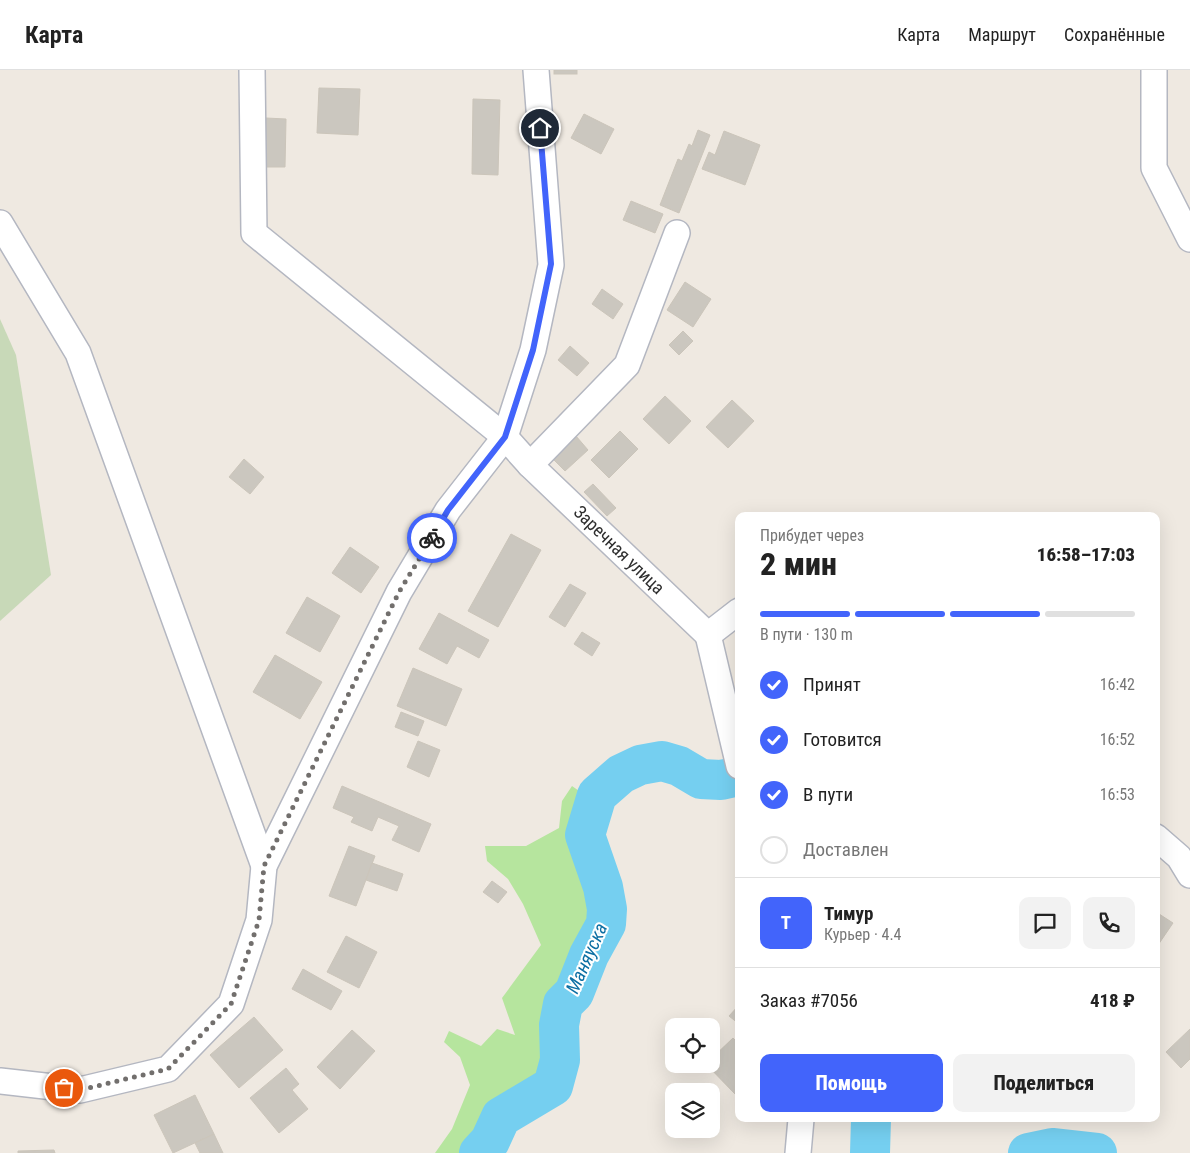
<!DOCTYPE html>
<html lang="ru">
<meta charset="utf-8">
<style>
:root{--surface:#fff;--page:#f2f2f2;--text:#222;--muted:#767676;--line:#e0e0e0;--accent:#4264fb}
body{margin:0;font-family:"Roboto Condensed",sans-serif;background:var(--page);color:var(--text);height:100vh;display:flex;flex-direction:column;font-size:19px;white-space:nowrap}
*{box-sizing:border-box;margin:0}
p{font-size:16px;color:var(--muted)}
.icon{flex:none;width:28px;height:28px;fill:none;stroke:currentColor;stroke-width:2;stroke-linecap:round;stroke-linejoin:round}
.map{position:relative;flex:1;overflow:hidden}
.panel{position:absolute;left:735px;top:442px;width:425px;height:610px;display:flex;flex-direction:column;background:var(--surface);border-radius:10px;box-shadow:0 5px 20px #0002}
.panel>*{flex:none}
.fabs{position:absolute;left:665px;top:948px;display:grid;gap:10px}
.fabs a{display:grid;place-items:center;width:55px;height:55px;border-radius:10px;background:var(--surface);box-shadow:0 5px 20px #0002;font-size:25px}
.pin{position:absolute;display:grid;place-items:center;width:42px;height:42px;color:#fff;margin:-21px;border:2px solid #fff;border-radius:50%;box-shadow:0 1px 5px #0007}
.courier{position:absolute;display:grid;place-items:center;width:50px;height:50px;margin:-25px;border:4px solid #4264fb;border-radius:50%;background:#fff;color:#222;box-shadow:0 1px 6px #0007}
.head em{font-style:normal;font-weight:800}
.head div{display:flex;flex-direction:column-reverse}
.head{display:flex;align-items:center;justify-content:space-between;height:85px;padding:0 25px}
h1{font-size:32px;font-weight:800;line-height:38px}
.bar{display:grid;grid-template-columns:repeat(4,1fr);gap:8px 5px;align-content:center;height:60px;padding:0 25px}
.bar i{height:6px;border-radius:4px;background:var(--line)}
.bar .on{background:var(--accent)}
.bar p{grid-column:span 4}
.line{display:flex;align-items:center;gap:12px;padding:0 25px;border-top:1px solid var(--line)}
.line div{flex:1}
.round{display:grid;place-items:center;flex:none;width:52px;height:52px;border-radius:10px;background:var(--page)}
ol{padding:0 25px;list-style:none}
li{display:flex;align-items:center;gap:15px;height:55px}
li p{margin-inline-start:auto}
li .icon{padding:5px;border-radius:50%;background:var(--accent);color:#fff;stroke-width:4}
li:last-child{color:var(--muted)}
li i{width:28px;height:28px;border:2px solid var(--line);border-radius:50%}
.button{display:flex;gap:10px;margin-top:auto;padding:10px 25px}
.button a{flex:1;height:58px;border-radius:10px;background:var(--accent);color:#fff;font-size:20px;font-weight:800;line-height:58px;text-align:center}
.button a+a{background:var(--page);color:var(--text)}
header{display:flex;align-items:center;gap:30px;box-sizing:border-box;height:70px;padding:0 25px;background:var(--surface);border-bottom:1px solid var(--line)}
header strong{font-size:24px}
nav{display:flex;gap:28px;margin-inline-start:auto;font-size:18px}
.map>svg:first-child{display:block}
.green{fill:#b6e59e}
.cemetery{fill:#c8d9b8}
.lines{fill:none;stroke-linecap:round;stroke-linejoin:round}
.river{stroke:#75cff0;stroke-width:40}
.building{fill:#cbc7bf;stroke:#cbc5ba}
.minor-casing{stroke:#b4b7c1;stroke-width:28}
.minor{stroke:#fff;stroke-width:25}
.done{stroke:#726f6d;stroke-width:5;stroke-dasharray:0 9}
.route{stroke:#4264fb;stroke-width:6}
.labels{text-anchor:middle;stroke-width:4;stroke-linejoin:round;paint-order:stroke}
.street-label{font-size:18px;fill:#2e2e2e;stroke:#fff}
.water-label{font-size:19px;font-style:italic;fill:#0d6fa3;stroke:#fff}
</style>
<header>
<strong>Карта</strong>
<nav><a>Карта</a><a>Маршрут</a><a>Сохранённые</a></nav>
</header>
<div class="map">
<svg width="1190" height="1083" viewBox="0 0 1190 1083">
<rect width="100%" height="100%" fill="#efe9e1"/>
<polygon class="green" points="572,716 589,728 593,735 579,774 596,830 595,860 578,912 562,975 554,1001 491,1083 435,1083 452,1059 470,1015 460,987 444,972 449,961 481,976 497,959 515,965 502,928 541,875 523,834 508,809 487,791 485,776 526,776 559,758 562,731"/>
<polygon class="cemetery" points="0,249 16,285 51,505 0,551"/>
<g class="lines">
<g class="river">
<polyline points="479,1083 490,1071 501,1047 553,1016 560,990 559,955 563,934 574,923 589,885 606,854 607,839 603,817 585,765 597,725 621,704 640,695 662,691 679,696 701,709 721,710 739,706"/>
<polyline points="870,1083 871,1049"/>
<polyline points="1028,1083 1052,1078 1097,1083"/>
</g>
</g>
<g class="building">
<rect x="554" y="0" width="23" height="4"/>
<polygon points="319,18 360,19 358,65 317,63"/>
<polygon points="473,29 500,30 498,105 472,104"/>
<polygon points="584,44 614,59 601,84 571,68"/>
<polygon points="266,48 286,49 285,97 264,97"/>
<polygon points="698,60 710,65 679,143 660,135 678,89 682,91 689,74 692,76"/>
<polygon points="724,61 760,75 745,115 702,99 709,82 715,85"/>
<polygon points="631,131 663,144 655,163 623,150"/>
<polygon points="685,212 711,229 693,257 667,240"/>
<polygon points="602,219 623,234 613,249 592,234"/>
<polygon points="683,261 693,271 679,285 669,275"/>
<polygon points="570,276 589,293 577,306 558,290"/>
<polygon points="665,326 691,351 669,374 643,349"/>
<polygon points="732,330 754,351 728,378 706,357"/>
<polygon points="620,361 638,379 609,408 591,390"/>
<polygon points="576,366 588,380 565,401 552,388"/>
<polygon points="244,389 264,407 250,424 229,407"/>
<polygon points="593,414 616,438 607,446 584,422"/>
<polygon points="511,464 541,480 498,557 468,541"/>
<polygon points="350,477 379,497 361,523 332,503"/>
<polygon points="570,514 586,523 565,557 549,547"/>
<polygon points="307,527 340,546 320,582 286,563"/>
<polygon points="439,543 489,570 479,588 457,576 447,594 419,579"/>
<polygon points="582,562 600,573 592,586 574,574"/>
<polygon points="275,585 322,612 300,649 253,622"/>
<polygon points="413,598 462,619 446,656 397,636"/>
<polygon points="401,642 424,651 418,666 395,657"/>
<polygon points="418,671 440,680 429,707 407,697"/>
<polygon points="342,716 431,754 419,782 392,770 399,756 378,747 372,761 351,752 354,747 333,738"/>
<polygon points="349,776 375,786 356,836 329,826"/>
<polygon points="372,793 403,804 397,821 366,810"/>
<polygon points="492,811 507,822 498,833 483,822"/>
<polygon points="1156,842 1173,853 1156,878"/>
<polygon points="346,866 377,882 359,918 327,902"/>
<polygon points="303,899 342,921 331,940 292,919"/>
<polygon points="739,935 739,954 729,946"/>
<polygon points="254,947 283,980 239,1018 210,985"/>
<polygon points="1190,959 1190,989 1181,998 1166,982"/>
<polygon points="352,960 375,981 340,1019 317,997"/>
<polygon points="733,968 739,974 739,1021 735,1024 706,994 711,994 711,989"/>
<polygon points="286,998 299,1014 292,1020 308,1039 279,1063 250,1028"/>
<polygon points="195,1025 214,1064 173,1083 154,1045"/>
<polygon points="214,1064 223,1083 200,1083 195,1073"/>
<polygon points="54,1080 55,1083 18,1083 18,1081"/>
</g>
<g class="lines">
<g class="minor-casing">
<g id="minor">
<polyline points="252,0 254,163 505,367 530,395 708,565 739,541"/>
<polyline points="1154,0 1154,98 1190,169"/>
<polyline points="0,153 78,283 264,796"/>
<polyline points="530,395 627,295 677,163"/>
<polyline points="708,565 739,696"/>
<polyline points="1156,767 1179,787 1190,805"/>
<polyline points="0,1011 80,1020 168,999 231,934 259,850 264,796 399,522 448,440 505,367 533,280 551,195 536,0"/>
<polyline points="798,1083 801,1049"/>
</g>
</g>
<use href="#minor" class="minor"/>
</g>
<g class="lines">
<polyline class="done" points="64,1018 80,1020 168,999 231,934 259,850 264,796 399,522 432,468"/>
<polyline class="route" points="432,468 448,440 505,367 533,280 551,194 540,58"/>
</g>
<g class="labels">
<g class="street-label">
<text transform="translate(619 480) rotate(44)" y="6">Заречная улица</text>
</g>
<g class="water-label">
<text transform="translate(586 888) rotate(-66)" y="7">Маняуска</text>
</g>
</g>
</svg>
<div class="fabs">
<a><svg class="icon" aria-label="locate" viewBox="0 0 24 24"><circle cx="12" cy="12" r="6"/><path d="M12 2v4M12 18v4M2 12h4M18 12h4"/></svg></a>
<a><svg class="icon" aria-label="layers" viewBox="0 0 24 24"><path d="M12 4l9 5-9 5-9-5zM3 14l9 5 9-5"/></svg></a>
</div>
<div class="pin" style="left:64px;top:1018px;background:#ea580c"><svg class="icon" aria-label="bag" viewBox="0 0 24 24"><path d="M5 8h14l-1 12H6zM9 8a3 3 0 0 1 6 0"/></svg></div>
<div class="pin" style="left:540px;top:58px;background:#1f2937"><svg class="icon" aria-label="home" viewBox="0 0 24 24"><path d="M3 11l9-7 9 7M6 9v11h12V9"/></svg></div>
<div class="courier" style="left:432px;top:468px"><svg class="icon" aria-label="bike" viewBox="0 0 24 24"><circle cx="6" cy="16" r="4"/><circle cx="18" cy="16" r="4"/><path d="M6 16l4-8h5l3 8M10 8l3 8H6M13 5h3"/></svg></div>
<section class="panel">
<div class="head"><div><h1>2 мин</h1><p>Прибудет через</p></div><em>16:58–17:03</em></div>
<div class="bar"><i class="on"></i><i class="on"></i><i class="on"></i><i></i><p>В пути · 130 m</p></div>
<ol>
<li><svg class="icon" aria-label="check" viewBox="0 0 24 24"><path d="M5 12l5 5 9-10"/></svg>Принят<p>16:42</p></li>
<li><svg class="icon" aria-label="check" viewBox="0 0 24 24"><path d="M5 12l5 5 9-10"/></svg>Готовится<p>16:52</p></li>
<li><svg class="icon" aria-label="check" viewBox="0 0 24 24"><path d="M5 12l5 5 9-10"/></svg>В пути<p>16:53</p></li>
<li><i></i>Доставлен</li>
</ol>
<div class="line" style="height:90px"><b class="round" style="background:var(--accent);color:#fff">Т</b><div><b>Тимур</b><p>Курьер · 4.4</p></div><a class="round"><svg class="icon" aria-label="chat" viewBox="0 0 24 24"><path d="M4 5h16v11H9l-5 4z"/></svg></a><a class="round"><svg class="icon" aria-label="phone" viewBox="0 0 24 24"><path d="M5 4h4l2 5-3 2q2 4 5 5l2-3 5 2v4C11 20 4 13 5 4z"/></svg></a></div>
<div class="line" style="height:65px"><div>Заказ #7056</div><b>418 ₽</b></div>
<div class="button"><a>Помощь</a><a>Поделиться</a></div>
</section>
</div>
